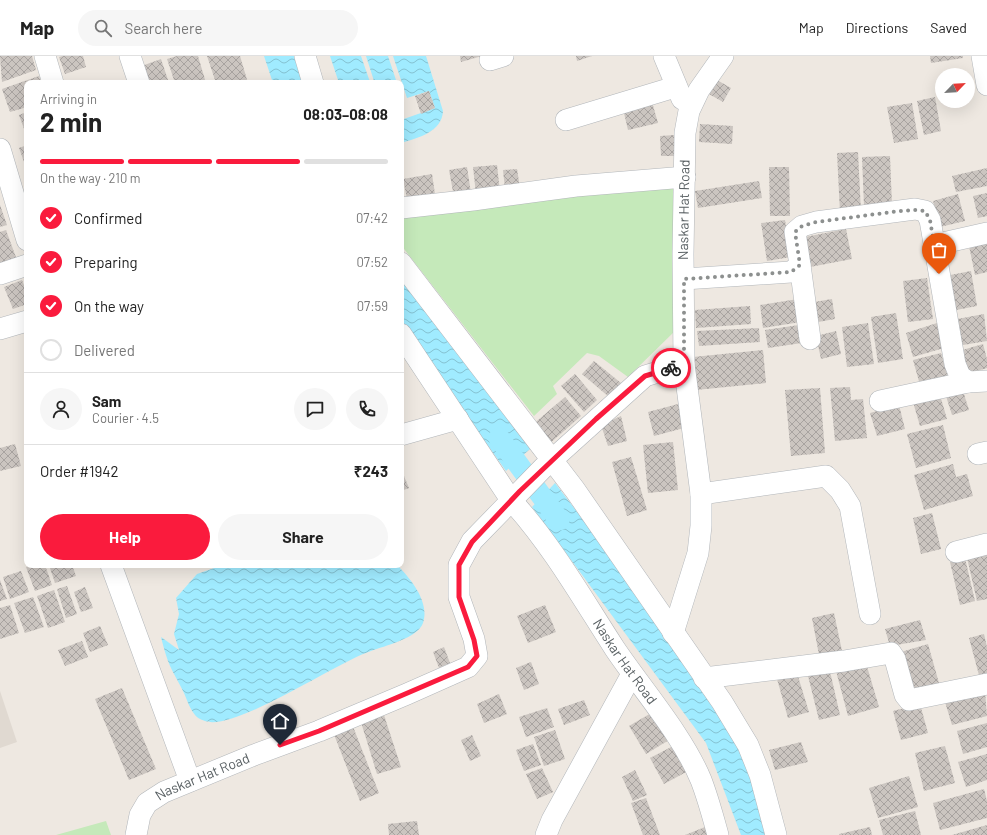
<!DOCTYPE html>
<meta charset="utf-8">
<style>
:root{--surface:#fff;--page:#f6f6f6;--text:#222;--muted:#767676;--line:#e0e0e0;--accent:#fa1b3d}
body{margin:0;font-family:Barlow,sans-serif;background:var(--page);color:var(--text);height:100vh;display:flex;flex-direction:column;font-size:15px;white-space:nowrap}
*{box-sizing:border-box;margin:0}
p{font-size:13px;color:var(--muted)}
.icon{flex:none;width:22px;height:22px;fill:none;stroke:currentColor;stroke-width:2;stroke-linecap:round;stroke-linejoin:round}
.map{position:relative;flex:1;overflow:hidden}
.drawer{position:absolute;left:24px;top:24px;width:380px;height:488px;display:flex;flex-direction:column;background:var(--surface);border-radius:8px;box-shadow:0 4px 16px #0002}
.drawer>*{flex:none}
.needle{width:26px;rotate:65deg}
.tools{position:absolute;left:935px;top:12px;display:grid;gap:8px}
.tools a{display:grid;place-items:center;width:40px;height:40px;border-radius:50%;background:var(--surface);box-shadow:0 4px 16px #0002;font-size:20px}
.pin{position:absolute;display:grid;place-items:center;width:34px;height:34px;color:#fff;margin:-41px -17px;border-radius:50% 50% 50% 0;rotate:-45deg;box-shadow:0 0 4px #0007}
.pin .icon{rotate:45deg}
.courier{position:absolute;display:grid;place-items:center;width:40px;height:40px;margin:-20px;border:3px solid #fa1b3d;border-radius:50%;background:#fff;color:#222;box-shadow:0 1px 5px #0007}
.headline em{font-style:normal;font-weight:700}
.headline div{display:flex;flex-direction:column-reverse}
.headline{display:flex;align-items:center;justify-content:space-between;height:68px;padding:0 16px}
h1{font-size:26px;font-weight:700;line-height:30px}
.bar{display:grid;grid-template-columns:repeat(4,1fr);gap:6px 4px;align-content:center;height:48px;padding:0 16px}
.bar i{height:5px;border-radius:3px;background:var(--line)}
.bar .on{background:var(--accent)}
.bar p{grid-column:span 4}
.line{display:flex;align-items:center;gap:10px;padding:0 16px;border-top:1px solid var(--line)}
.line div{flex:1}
.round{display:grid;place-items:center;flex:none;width:42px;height:42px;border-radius:21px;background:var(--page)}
ol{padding:0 16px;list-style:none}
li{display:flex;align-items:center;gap:12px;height:44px}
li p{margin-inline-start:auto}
li .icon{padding:4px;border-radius:50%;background:var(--accent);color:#fff;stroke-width:4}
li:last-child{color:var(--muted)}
li i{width:22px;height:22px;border:2px solid var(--line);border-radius:50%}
.action{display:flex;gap:8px;margin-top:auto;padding:8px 16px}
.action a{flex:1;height:46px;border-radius:24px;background:var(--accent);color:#fff;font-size:16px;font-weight:700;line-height:46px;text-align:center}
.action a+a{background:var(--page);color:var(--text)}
header{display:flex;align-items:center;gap:24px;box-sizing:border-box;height:56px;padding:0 20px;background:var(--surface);border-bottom:1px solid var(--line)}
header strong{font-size:19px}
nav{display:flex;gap:22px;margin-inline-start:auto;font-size:14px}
.search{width:280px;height:36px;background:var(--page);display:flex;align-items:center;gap:10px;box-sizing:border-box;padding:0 14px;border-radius:22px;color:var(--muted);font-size:15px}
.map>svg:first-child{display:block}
.education{fill:#e0d9d1}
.green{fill:#c5e9ba}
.water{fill:url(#water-waves)}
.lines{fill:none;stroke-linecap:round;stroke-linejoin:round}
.canal{stroke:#a0ebff;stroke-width:21}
.building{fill:url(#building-cross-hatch)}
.minor-casing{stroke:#b2b6ba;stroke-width:22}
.minor{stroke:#fff;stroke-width:21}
.done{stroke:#8d908f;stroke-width:4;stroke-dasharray:0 7.2}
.route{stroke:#fa1b3d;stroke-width:5}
.labels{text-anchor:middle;stroke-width:3;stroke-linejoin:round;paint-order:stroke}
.street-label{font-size:14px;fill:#596063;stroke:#fff}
</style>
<header>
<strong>Map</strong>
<div class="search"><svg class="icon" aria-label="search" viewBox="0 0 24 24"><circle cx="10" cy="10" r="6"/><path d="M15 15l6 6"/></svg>Search here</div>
<nav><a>Map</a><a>Directions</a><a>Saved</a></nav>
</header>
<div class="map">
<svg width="987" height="779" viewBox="0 0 987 779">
<defs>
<pattern id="water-waves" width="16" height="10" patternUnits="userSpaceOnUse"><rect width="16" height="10" fill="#a0ebff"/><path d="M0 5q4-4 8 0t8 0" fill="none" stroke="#85c2d2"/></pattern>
<pattern id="building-cross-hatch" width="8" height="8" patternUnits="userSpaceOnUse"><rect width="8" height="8" fill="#cbc5c0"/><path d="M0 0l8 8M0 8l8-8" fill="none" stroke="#a8a3a0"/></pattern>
</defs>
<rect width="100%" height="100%" fill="#eee8e1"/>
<polygon class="education" points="0,635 17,686 0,692"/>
<g class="green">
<polygon points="677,129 676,274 628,321 599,300 587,297 553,330 557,338 534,360 401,189 401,161"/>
<polygon points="106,765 111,779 56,779"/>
</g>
<g class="water">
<polygon points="264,0 295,0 304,27 273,27"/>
<polygon points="330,0 361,0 370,26 374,25 366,0 388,0 397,27 339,27"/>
<path d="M393 0H426L443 55C442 76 418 82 401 87V64L435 52 429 35 407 42Z"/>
<polygon points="401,215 531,392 506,415 401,268"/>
<polygon points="555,427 727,652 772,779 741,779 706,687 532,451"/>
<path d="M223 509H397C411 523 430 546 423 567 418 582 384 590 371 595 337 606 234 676 205 665 202 664 197 662 195 659 190 653 187 644 184 637 179 626 172 616 168 605 165 597 163 589 161 581L179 594 174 578 179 558 176 542 197 518Z"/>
</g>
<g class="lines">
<polyline class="canal" points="499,382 559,464"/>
</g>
<g class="building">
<polygon points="0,0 32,0 36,14 2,26"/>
<polygon points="63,0 83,0 86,11 65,18 59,1"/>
<polygon points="177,0 198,0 206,27 175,27 167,3"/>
<polygon points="207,0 240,0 248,27 216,27"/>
<polygon points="460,0 482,0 461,6"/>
<polygon points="576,0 592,0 577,5"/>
<polygon points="930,0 963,0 963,2 931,7"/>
<polygon points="161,3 169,27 141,27 136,12"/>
<polygon points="39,20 41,27 27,27 27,51 10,56 2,33"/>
<polygon points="717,24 731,32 723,46 709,38"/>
<polygon points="429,35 435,52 421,58 415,40"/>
<polygon points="935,41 941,75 924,79 917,45"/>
<polygon points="652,46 658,67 628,74 623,53"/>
<polygon points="912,47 918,83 894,87 887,51"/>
<polygon points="27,56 27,81 19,59"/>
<polygon points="700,68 733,70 732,88 699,86"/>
<polygon points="675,79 676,100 661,100 660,80"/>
<polygon points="27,89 27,114 19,92"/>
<polygon points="858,96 861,156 840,157 837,97"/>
<polygon points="890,100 892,149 864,150 862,101"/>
<polygon points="497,109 500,136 476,138 473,111"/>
<polygon points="467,111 471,137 454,141 449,114"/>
<polygon points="769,111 789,111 790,160 770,160"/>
<polygon points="987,112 987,130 956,136 952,120"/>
<polygon points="517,113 520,132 505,133 503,114"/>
<polygon points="432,118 435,138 407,143 403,123"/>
<polygon points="759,125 762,142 698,152 695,135"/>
<polygon points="987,137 987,160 978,162 973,140"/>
<polygon points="958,138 965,165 940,171 933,145"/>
<polygon points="0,149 7,169 0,171"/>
<polygon points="785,164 791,201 767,205 761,167"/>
<polygon points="846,173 852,203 810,211 805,181"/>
<polygon points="6,174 17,204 0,210 0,176"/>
<polygon points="987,186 987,216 975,219 969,190"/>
<polygon points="971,215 977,250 951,255 945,220"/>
<polygon points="927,222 933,263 908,266 903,225"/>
<polygon points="22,224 27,237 27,248 13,253 4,231"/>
<polygon points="798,243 801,266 763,272 760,249"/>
<polygon points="832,243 835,263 818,266 814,246"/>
<polygon points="750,250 751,268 696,272 695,254"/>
<polygon points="896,257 903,303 878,307 871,261"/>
<polygon points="984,258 987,285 957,290 952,264"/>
<polygon points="868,267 874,308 847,311 842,271"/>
<polygon points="937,267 944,292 913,301 906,277"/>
<polygon points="799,269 802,287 768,292 765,274"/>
<polygon points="759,272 760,286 699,290 697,275"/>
<polygon points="836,275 841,298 821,303 816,280"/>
<polygon points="983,288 987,303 987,312 966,318 959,295"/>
<polygon points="763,294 766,327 696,334 693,301"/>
<polygon points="941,297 948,321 920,329 913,304"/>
<polygon points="594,305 621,327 609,341 582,318"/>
<polygon points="575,318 597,344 584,356 561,330"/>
<polygon points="850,331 851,344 863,343 867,382 835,385 830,332"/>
<polygon points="820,332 825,397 791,400 785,334"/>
<polygon points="963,335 969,354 952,359 946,340"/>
<polygon points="940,339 947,363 920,370 913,346"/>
<polygon points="565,341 581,360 548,389 531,370"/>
<polygon points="678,348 684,372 654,380 648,356"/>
<polygon points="899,349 905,373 877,380 870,357"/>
<polygon points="621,360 627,385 608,390 601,369"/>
<polygon points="943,369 951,402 916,412 907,378"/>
<polygon points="673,386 678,434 648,437 643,389"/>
<polygon points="15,388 21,410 0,415 0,392"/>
<polygon points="631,401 647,454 627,460 612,406"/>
<polygon points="953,408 956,421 967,418 973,440 924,454 914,419"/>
<polygon points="401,413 409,432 401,435"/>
<polygon points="932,457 941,493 921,498 913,462"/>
<polygon points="987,498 987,543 977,545 967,502"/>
<polygon points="965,502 975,545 960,549 950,506"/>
<polygon points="33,509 45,509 52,529 35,535 26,511"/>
<polygon points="49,509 72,509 76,520 55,527"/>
<polygon points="21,515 29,536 10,543 3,521"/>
<polygon points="0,524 7,543 0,545"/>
<polygon points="67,530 77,558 66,562 57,533"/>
<polygon points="85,531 93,552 81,556 74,536"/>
<polygon points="54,534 65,566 48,572 37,540"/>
<polygon points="33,541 44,571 25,577 14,547"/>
<polygon points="10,549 19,577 0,583 0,552"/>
<polygon points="545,549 556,576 528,587 517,560"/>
<polygon points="834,557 842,595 819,599 812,562"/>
<polygon points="920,564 926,584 890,590 885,573"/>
<polygon points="100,570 108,589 90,596 83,577"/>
<polygon points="984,578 987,591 987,621 980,623 969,582"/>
<polygon points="82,585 88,601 65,610 58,594"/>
<polygon points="928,588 939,627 912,635 901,596"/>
<polygon points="444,591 450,607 439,612 433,596"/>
<polygon points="531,606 539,628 524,634 516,612"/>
<polygon points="866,607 879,651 848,660 836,615"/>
<polygon points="829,611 840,659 819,664 807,616"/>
<polygon points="797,617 809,656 788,662 777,623"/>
<polygon points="122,632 156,713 129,724 95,643"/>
<polygon points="985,635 987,660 952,669 945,646"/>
<polygon points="499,638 507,658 484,667 477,648"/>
<polygon points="584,644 590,659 564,669 558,653"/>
<polygon points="920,648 928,677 901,684 893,655"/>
<polygon points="547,652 554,671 526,681 519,661"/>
<polygon points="383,656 401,711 377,718 360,663"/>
<polygon points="653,656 669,684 646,698 629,670"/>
<polygon points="987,667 987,691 963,698 957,675"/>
<polygon points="352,668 379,737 360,745 333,676"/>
<polygon points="555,674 565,703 544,710 534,681"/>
<polygon points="472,679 481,700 470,705 461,684"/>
<polygon points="801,686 808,706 775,714 769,694"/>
<polygon points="533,688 541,709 524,715 516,694"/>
<polygon points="675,689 688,715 664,728 650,702"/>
<polygon points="945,690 955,727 924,735 915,697"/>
<polygon points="987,698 987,724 966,731 958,706"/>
<polygon points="542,712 553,736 537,743 526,718"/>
<polygon points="635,714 647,739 633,745 622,721"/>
<polygon points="909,720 918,751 878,762 869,732"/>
<polygon points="984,733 987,745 987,762 940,774 933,747"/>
<polygon points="646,742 660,779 643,779 631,747"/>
<polygon points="915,755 921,779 883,779 879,764"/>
<polygon points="417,765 419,779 389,779 388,768"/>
<polygon points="987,769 987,779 952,779"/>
<polygon points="705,771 708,779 685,779"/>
<polygon points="870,771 872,779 839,779 839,778"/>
</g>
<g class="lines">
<g class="minor-casing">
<g id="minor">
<polyline points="45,0 53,27"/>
<polyline points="130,0 139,27"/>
<polyline points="305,0 313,27"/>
<polyline points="664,0 682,43"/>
<polyline points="982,0 987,29"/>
<polyline points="490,4 503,0"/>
<polyline points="566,64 675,31"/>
<polyline points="0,93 27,184"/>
<polyline points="401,152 473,144 576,130 685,121"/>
<polyline points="934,189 987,177"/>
<polyline points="401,207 575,434 722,646 748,689 760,719 776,779"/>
<polyline points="800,209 810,283"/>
<polyline points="0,218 27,209"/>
<polyline points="684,223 791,216 800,209 795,176 802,170 816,166 915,153 925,155 930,164 955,308 960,320 968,326 987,325"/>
<polyline points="0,273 27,265"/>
<path id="s1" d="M401 278 511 444C552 489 582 542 615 593 642 633 683 680 701 724 708 742 713 761 718 779"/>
<polyline points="880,345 968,326"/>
<polyline points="401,379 458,363"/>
<polyline points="978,398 987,396"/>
<polyline points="701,438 826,420 840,434 850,450 870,558"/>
<polyline points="956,496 987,488"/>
<polyline points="111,509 190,725"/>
<polyline points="673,577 698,497 701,470 701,438 684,308"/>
<polyline points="704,622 844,605 891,597 895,603 905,639 909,644 987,628"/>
<path id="s2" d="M136 779 140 759 147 747 164 736 254 699 319 675 407 638 468 611 477 600 474 583 459 541V509L472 485 543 412 645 320 684 308 683 198 685 77 689 55 699 34 723 0"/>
<polyline points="546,779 552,764 632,618"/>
</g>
</g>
<use href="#minor" class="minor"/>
</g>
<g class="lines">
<polyline class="done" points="671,312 684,308 684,223 791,216 800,209 795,176 802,170 816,166 900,155 914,154 925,155 930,164 939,218"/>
<polyline class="route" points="280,689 319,675 468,611 477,600 474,584 459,541 459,509 472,486 520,435 596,363 645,320 671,312"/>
</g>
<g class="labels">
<g class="street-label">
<text dy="5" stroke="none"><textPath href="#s2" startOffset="953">Naskar Hat Road</textPath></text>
<text dy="5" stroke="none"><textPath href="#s1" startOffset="397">Naskar Hat Road</textPath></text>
<text dy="5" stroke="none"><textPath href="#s2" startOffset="96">Naskar Hat Road</textPath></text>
</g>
</g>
</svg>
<div class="tools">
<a><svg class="needle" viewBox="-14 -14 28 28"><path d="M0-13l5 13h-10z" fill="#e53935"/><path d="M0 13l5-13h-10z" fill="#767676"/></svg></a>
</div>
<div class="pin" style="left:939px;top:218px;background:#ea580c"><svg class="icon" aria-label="bag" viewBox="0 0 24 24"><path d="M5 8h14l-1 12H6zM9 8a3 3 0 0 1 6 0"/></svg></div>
<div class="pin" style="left:280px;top:689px;background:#1f2937"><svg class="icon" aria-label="home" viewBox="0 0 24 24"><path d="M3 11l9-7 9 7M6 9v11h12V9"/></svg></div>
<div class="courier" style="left:671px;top:312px"><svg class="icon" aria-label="bike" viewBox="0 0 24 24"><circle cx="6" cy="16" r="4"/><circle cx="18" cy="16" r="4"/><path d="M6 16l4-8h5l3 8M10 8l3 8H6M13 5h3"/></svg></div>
<section class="drawer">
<div class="headline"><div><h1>2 min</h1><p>Arriving in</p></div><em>08:03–08:08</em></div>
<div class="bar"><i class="on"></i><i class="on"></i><i class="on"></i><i></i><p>On the way · 210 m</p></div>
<ol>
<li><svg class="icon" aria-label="check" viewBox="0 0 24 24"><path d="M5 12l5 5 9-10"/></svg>Confirmed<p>07:42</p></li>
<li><svg class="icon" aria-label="check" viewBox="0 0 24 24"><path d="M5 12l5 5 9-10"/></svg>Preparing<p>07:52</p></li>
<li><svg class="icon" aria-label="check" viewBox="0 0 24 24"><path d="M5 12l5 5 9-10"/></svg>On the way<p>07:59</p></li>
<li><i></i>Delivered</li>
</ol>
<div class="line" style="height:72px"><a class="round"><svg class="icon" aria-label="person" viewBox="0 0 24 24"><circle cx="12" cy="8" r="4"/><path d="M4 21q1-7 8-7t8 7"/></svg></a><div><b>Sam</b><p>Courier · 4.5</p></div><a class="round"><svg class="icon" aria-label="chat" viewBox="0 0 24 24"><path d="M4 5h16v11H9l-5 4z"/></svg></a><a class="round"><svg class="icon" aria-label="phone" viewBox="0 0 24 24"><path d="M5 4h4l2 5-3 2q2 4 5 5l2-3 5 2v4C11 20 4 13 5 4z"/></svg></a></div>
<div class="line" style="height:52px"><div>Order #1942</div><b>₹243</b></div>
<div class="action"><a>Help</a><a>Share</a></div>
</section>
</div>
